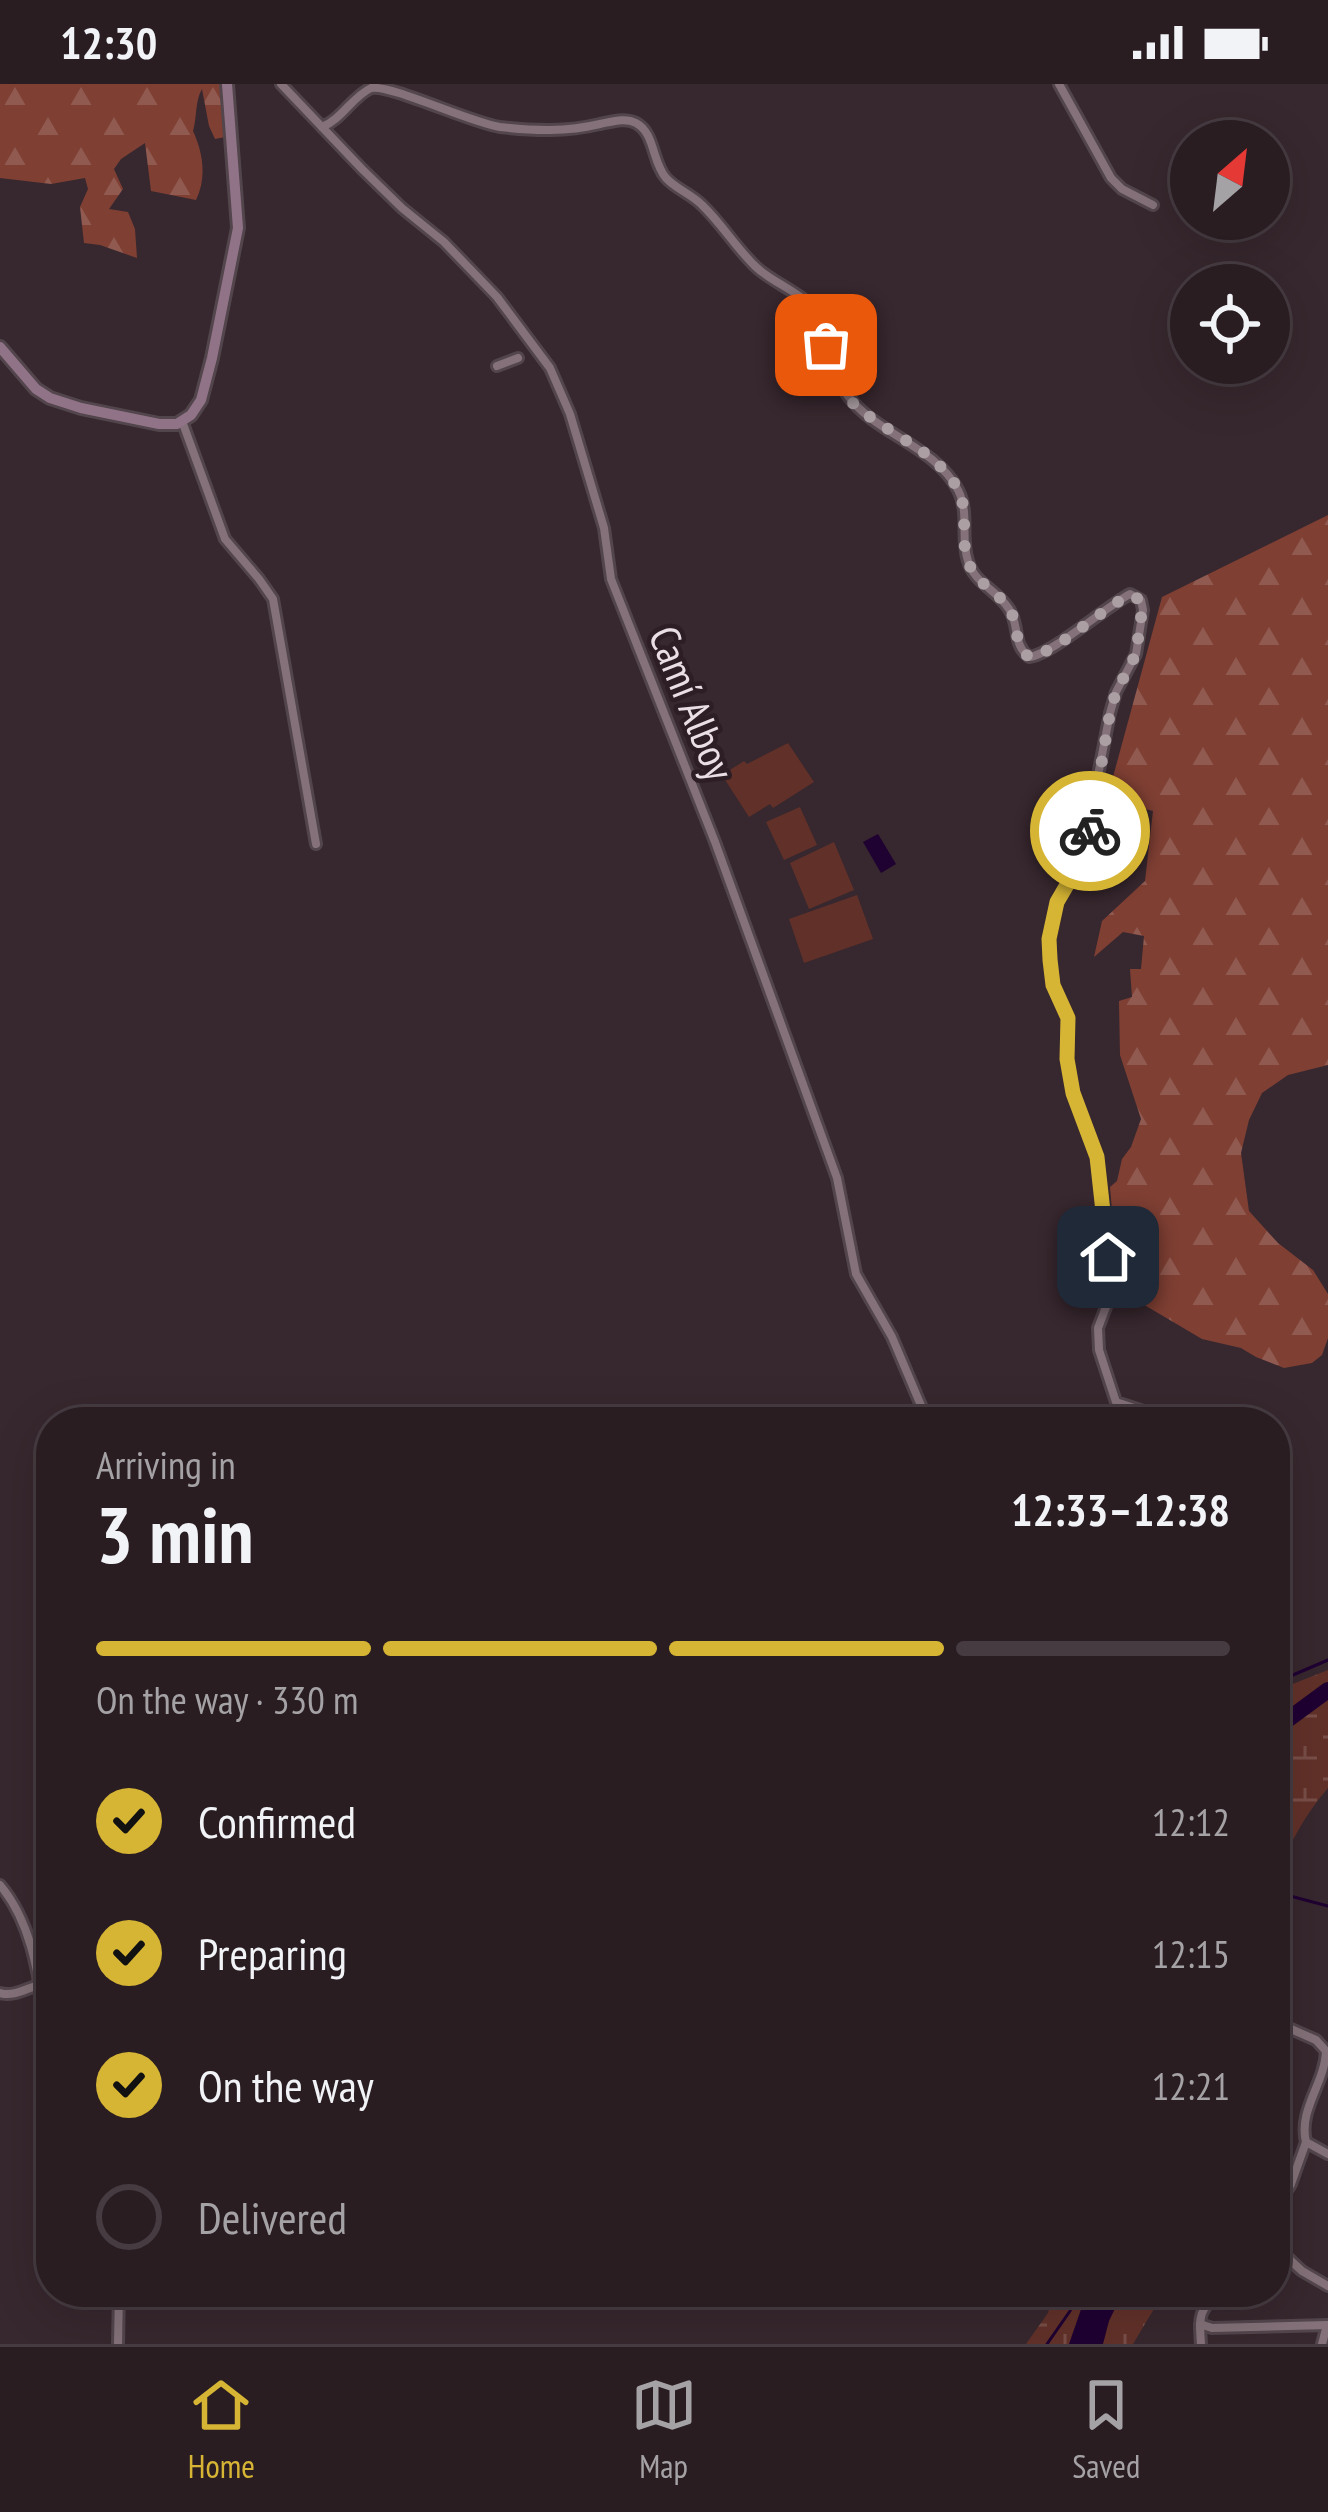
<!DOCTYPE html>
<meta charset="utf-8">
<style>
:root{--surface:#291d22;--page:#31262a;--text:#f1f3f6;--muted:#a5a2a5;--line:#453b40;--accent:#d6b534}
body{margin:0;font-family:"PT Sans Narrow",sans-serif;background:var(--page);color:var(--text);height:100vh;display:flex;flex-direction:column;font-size:45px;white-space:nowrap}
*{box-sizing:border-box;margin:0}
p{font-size:39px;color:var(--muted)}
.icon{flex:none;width:66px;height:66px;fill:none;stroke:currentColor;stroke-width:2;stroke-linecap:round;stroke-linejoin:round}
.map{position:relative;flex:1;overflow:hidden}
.drawer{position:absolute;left:36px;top:1323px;width:1254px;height:900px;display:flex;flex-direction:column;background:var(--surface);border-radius:48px;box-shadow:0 12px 48px #0002,0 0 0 3px var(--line)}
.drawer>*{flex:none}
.needle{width:78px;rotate:28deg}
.controls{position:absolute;left:1170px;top:36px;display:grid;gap:24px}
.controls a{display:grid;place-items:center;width:120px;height:120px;border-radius:50%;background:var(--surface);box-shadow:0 12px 48px #0002,0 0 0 3px var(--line);font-size:60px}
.pin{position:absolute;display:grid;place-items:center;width:102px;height:102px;color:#fff;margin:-51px;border-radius:24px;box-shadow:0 6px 18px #0006}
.courier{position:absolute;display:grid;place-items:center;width:120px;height:120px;margin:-60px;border:9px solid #d6b534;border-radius:50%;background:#fff;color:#222;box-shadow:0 3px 15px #0007}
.headline em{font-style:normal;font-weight:800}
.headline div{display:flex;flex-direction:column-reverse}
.headline{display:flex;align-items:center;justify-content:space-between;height:204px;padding:0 60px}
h1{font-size:78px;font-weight:800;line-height:90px}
.bar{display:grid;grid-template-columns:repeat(4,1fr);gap:18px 12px;align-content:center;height:144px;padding:0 60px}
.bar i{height:15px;border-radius:9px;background:var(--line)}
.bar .selected{background:var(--accent)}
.bar p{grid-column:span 4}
ol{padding:0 60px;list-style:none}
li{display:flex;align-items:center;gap:36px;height:132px}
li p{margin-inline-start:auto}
li .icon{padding:12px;border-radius:50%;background:var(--accent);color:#111;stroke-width:4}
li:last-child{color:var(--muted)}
li i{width:66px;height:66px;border:6px solid var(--line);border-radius:50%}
.status{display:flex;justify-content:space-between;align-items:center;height:84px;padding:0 60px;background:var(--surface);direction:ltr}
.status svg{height:33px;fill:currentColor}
.dock{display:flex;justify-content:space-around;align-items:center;height:168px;border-top:3px solid var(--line);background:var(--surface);font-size:33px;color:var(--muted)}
.dock a{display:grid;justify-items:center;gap:6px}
.dock .selected{color:var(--accent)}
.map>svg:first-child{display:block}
.forest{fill:url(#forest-firs)}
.wetland{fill:url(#wetland-marsh)}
.park{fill:#613129}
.water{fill:#1f0132}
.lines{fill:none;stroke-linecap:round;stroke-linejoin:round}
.stream{stroke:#1f0132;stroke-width:3}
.river{stroke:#1f0132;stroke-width:16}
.street-casing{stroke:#53454c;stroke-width:14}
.secondary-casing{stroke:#53454c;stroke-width:16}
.street{stroke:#847179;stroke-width:8}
.secondary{stroke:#917388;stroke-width:10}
.done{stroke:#ab9fa4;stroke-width:12;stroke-dasharray:0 21.6}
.route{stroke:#d6b534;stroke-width:15}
.labels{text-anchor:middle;stroke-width:9;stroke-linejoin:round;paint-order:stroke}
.street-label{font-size:42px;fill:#eadfe4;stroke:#2d1d24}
</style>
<div class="status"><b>12:30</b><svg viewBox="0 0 49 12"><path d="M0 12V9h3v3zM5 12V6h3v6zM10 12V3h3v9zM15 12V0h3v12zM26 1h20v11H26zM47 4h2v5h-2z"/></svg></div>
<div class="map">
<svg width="1328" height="2260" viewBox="0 0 1328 2260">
<defs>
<pattern id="forest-firs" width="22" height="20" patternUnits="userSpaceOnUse" patternTransform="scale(3)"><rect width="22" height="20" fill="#7f3f33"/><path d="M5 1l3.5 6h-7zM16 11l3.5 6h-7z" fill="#915a50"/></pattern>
<pattern id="wetland-marsh" width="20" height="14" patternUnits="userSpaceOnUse" patternTransform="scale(3)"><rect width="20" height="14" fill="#613129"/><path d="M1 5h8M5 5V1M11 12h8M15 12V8" fill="none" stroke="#784e48"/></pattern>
</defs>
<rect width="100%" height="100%" fill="#37272e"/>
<g class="forest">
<path d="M0 0H220L225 53 215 55 209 42 202 5C195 16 197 34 193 47 203 69 207 93 196 116L151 107 145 59 121 75 114 85 123 105 109 125 128 128 135 145 137 174 100 161 84 159 80 123 88 105 85 94 51 100 0 94Z"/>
<polygon points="1328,431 1328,981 1288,991 1262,1009 1249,1036 1241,1069 1249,1127 1278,1159 1313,1186 1328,1210 1328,1254 1322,1271 1312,1279 1284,1284 1256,1273 1241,1264 1202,1255 1119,1206 1110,1103 1117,1097 1122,1075 1131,1063 1141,1035 1120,971 1119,917 1132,913 1130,885 1141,885 1144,852 1123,848 1094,873 1102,837 1145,797 1153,727 1107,715 1162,513"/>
</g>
<g class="wetland">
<path d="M1328 1586V1704C1305 1730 1290 1760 1275 1792V1607Z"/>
<polygon points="1054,2208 1164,2208 1133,2260 1026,2260 1048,2229"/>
</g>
<g class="park">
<polygon points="788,659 814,698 773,724 770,720 749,733 722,691 744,677 747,680"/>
<polygon points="800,723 817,761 784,776 766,738"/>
<polygon points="834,758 854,806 809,825 790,779"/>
<polygon points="857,811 873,855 804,879 789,835"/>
</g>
<g class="water">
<polygon points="878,750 896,780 881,789 863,758"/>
<polygon points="1087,2208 1123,2208 1109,2237 1103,2260 1069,2260"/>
</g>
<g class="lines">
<g class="stream">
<polyline points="1275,1604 1293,1591 1328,1576"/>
<polyline points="1275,1808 1328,1822"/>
<polyline points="1047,2260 1070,2227 1076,2208"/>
</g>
<polyline class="river" points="1275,1645 1328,1606"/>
<g class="street-casing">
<g id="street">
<polyline points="281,0 362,85 402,124 444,158 497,213 550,284 570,330 604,444 611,495 715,758 837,1094 856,1190 892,1253 928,1338"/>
<polyline points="1059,0 1111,94 1122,105 1153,121"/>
<path d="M322 43C342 35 352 13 371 4 390 0 471 39 500 43 535 47 566 48 600 40 611 38 625 33 636 39 655 49 652 78 666 94 676 105 691 110 702 121 722 140 736 164 756 183 773 199 801 208 815 227 830 249 829 287 848 312 876 350 935 362 958 406 970 429 960 453 968 477 974 499 997 506 1009 525 1020 541 1012 560 1029 573 1051 571 1104 524 1130 510L1141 516 1143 526 1136 570 1116 608 1110 629 1091 728 1089 758 1057 818 1049 855 1053 901 1068 934 1067 975 1073 1009 1097 1073 1108 1173V1206L1106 1223 1098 1244 1099 1266 1116 1318 1146 1328 1161 1338"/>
<polyline points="497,282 518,274"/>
<polyline points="182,337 225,455 259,495 273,515 316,760"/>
<path d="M0 1801C38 1846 40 1912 51 1968"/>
<path d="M0 1909C18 1914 32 1899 51 1899"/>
<path d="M1275 1938 1316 1956 1326 1967C1325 1999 1298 2026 1306 2058L1328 2070"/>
<polyline points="1275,2125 1291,2100 1306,2058"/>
<polyline points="1275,2162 1302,2187 1328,2202"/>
<polyline points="1200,2240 1212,2244 1328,2241"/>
<polyline points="118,2260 119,2208"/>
<path d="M1201 2260C1199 2233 1198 2225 1221 2208"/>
<polyline points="1322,2260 1327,2241"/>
</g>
</g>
<g class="secondary-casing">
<polyline id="secondary" points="0,263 36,305 50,314 81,324 159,340 177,340 191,331 201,316 212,274 238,144 227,0"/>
</g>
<use href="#street" class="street"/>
<use href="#secondary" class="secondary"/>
</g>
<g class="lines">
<path class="done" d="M826 261C833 282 838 304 854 320 885 349 933 364 956 402 970 425 960 450 967 474 973 498 995 505 1008 523 1020 540 1012 559 1029 573 1053 571 1103 524 1130 511L1141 516 1142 526 1136 570 1116 608 1110 629 1090 747"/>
<polyline class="route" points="1090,747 1081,777 1057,818 1049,855 1050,876 1053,901 1068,934 1067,975 1073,1009 1097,1073 1108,1173"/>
</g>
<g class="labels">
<g class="street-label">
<text transform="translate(692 619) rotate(68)" y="15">Camí Alboy</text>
</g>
</g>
</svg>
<div class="controls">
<a><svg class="needle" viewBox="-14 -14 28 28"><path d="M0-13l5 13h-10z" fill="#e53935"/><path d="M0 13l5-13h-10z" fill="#a5a2a5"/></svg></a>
<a><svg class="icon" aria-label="locate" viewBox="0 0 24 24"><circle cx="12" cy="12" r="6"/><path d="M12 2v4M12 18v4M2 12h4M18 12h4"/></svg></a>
</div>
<div class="pin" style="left:826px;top:261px;background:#ea580c"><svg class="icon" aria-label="bag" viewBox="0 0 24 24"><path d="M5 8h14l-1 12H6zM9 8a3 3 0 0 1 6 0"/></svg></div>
<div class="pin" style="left:1108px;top:1173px;background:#1f2937"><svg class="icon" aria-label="home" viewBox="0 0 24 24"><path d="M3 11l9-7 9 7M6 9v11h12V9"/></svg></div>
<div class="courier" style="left:1090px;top:747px"><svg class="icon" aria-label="bike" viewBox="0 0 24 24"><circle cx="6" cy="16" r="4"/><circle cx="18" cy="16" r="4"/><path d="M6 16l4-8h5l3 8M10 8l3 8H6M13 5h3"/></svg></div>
<section class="drawer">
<div class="headline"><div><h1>3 min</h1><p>Arriving in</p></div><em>12:33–12:38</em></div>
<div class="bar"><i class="selected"></i><i class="selected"></i><i class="selected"></i><i></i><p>On the way · 330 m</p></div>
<ol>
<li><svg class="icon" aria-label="check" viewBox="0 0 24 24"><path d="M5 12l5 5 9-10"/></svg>Confirmed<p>12:12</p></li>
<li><svg class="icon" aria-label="check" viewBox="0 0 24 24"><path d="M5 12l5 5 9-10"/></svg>Preparing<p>12:15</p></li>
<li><svg class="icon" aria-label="check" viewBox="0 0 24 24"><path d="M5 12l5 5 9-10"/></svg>On the way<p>12:21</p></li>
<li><i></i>Delivered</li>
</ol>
</section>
</div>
<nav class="dock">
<a class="selected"><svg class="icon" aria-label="home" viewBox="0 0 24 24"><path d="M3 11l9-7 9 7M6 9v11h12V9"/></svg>Home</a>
<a><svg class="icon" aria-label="map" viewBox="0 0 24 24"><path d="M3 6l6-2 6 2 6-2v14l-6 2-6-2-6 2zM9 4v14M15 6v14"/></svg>Map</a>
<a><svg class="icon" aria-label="saved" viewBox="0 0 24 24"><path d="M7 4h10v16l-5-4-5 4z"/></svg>Saved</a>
</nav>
